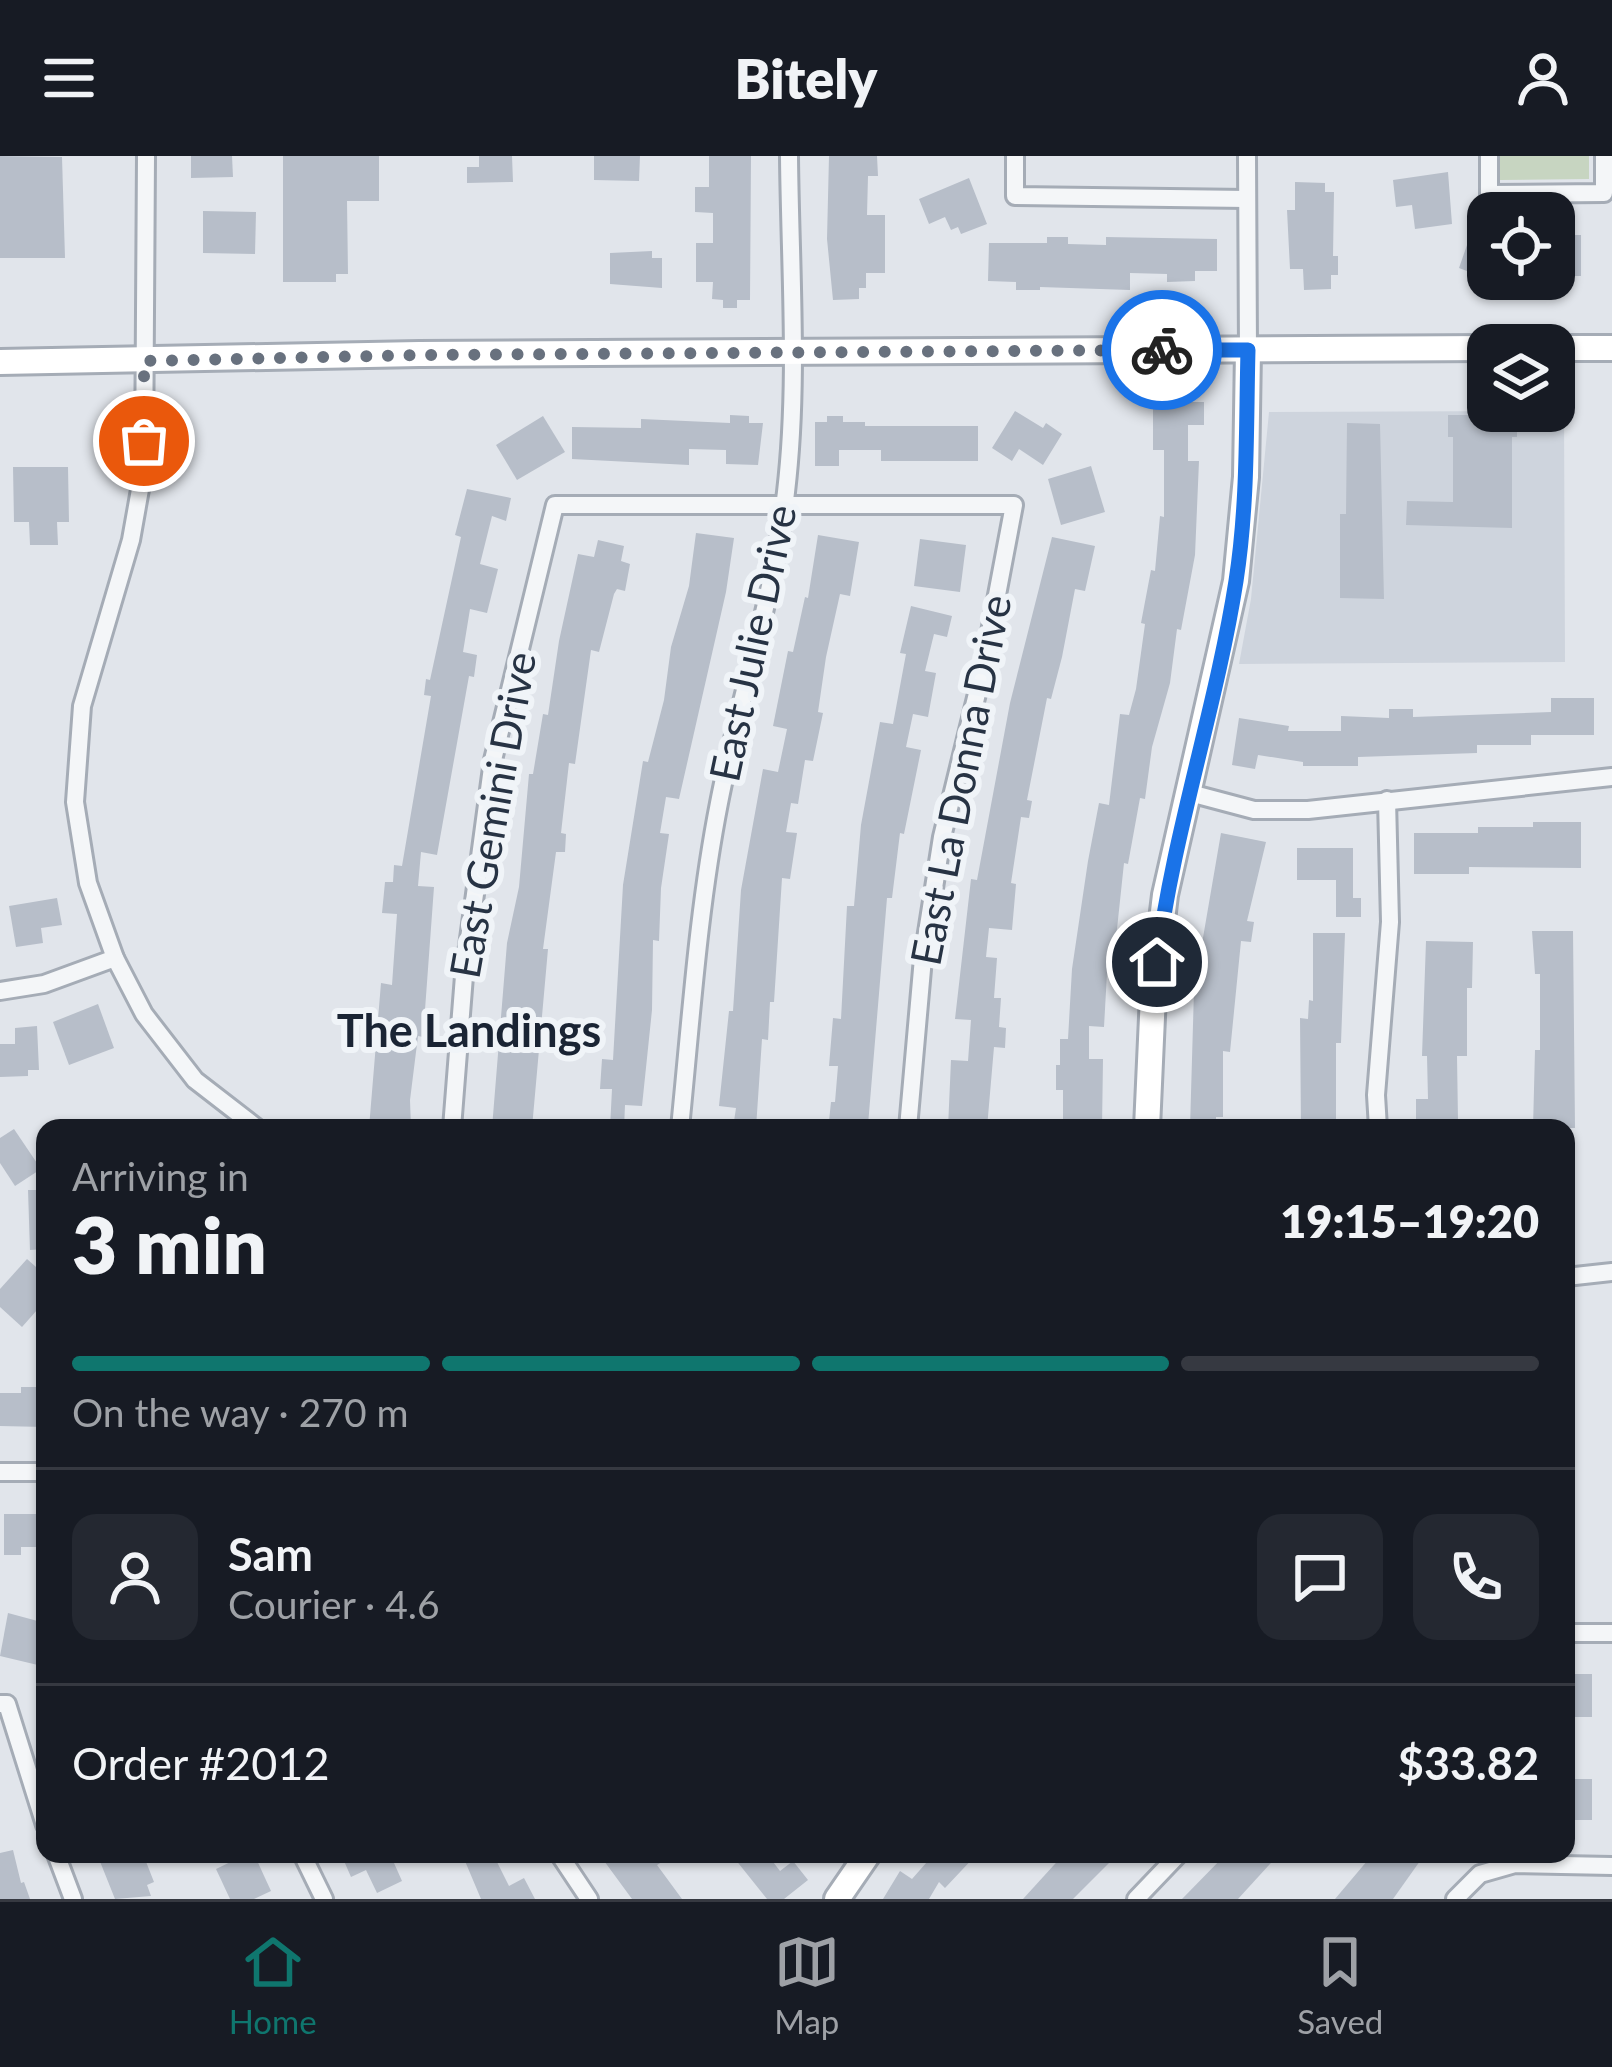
<!DOCTYPE html>
<meta charset="utf-8">
<style>
:root{--surface:#171b24;--page:#242831;--text:#f1f3f6;--muted:#9ea1a6;--line:#363941;--accent:#0f766e}
body{margin:0;font-family:Lato,sans-serif;background:var(--page);color:var(--text);height:100vh;display:flex;flex-direction:column;font-size:45px;white-space:nowrap}
*{box-sizing:border-box;margin:0}
p{font-size:39px;color:var(--muted)}
.icon{flex:none;width:66px;height:66px;fill:none;stroke:currentColor;stroke-width:2;stroke-linecap:round;stroke-linejoin:round}
.map{position:relative;flex:1;overflow:hidden}
.drawer{position:absolute;left:36px;top:963px;width:1539px;height:744px;display:flex;flex-direction:column;background:var(--surface);border-radius:24px;box-shadow:0 3px 9px #0004}
.drawer>*{flex:none}
.controls{position:absolute;left:1467px;top:36px;display:grid;gap:24px}
.controls a{display:grid;place-items:center;width:108px;height:108px;border-radius:24px;background:var(--surface);box-shadow:0 3px 9px #0004;font-size:60px}
.pin{position:absolute;display:grid;place-items:center;width:102px;height:102px;color:#fff;margin:-51px;border:6px solid #fff;border-radius:50%;box-shadow:0 3px 12px #0007}
.courier{position:absolute;display:grid;place-items:center;width:120px;height:120px;margin:-60px;border:9px solid #1a73e8;border-radius:50%;background:#fff;color:#222;box-shadow:0 3px 15px #0007}
.overview em{font-style:normal;font-weight:800}
.overview div{display:flex;flex-direction:column-reverse}
.overview{display:flex;align-items:center;justify-content:space-between;height:204px;padding:0 36px}
h1{font-size:78px;font-weight:800;line-height:90px}
.bar{display:grid;grid-template-columns:repeat(4,1fr);gap:18px 12px;align-content:center;height:144px;padding:0 36px}
.bar i{height:15px;border-radius:9px;background:var(--line)}
.bar .selected{background:var(--accent)}
.bar p{grid-column:span 4}
.line{display:flex;align-items:center;gap:30px;padding:0 36px;border-top:3px solid var(--line)}
.line div{flex:1}
.round{display:grid;place-items:center;flex:none;width:126px;height:126px;border-radius:24px;background:var(--page)}
header{display:flex;justify-content:space-between;align-items:center;height:156px;padding:0 36px;background:var(--surface);font-size:54px;font-weight:800}
.tabs{display:flex;justify-content:space-around;align-items:center;height:168px;border-top:3px solid var(--line);background:var(--surface);font-size:33px;color:var(--muted)}
.tabs a{display:grid;justify-items:center;gap:6px}
.tabs .selected{color:var(--accent)}
.map>svg:first-child{display:block}
.built{fill:#ced4dd}
.green{fill:#c7d5c1}
.building{fill:#b7bec9}
.lines{fill:none;stroke-linecap:round;stroke-linejoin:round}
.street-casing{stroke:#a5acb6;stroke-width:22}
.secondary-casing{stroke:#a5acb6;stroke-width:30}
.street{stroke:#f4f6f8;stroke-width:16}
.secondary{stroke:#fff;stroke-width:24}
.done{stroke:#68717e;stroke-width:12;stroke-dasharray:0 21.6}
.route{stroke:#1a73e8;stroke-width:15}
.labels{text-anchor:middle;stroke-width:12;stroke-linejoin:round;paint-order:stroke}
.street-label{font-size:42px;fill:#273344;stroke:#f0f4f8}
.neighbourhood-label{font-size:45px;font-weight:bold;fill:#1a2434;stroke:#f0f4f8}
</style>
<header><svg class="icon" aria-label="menu" viewBox="0 0 24 24"><path d="M4 6h16M4 12h16M4 18h16"/></svg>Bitely<svg class="icon" aria-label="person" viewBox="0 0 24 24"><circle cx="12" cy="8" r="4"/><path d="M4 21q1-7 8-7t8 7"/></svg></header>
<div class="map">
<svg width="1612" height="1743" viewBox="0 0 1612 1743">
<rect width="100%" height="100%" fill="#e1e5eb"/>
<polygon class="built" points="1554,252 1564,252 1565,506 1239,508 1251,443 1269,256 1554,255"/>
<polygon class="green" points="1500,0 1589,0 1589,23 1500,24"/>
<g class="building">
<polygon points="0,0 62,1 65,102 0,102"/>
<polygon points="191,0 232,0 233,21 191,22"/>
<polygon points="283,0 379,0 379,45 347,45 348,118 336,118 336,126 283,126"/>
<polygon points="479,0 512,0 513,26 467,27 467,11 479,11"/>
<polygon points="594,0 640,0 639,25 594,24"/>
<polygon points="709,0 751,0 750,144 737,144 737,152 723,152 723,144 712,143 713,126 696,126 696,87 713,87 713,57 695,56 695,31 709,31"/>
<polygon points="829,0 877,0 878,20 868,20 867,59 885,59 885,117 866,117 866,132 859,132 859,143 833,144 827,83"/>
<polygon points="1448,16 1452,68 1415,73 1412,49 1396,51 1393,24"/>
<polygon points="969,22 987,68 961,78 958,71 951,74 945,61 929,68 919,43"/>
<polygon points="1295,26 1325,27 1325,36 1334,36 1333,100 1338,100 1338,119 1331,119 1331,133 1304,134 1303,113 1290,113 1287,54 1295,54"/>
<polygon points="203,55 256,56 255,98 203,97"/>
<polygon points="1474,69 1488,74 1488,123 1459,112"/>
<rect x="1554" y="79" width="27" height="41"/>
<polygon points="1047,81 1068,81 1068,88 1106,89 1106,81 1217,83 1217,115 1195,115 1195,125 1167,126 1167,118 1130,117 1130,134 1040,131 1040,134 1016,134 1016,126 988,125 989,87 1047,87"/>
<polygon points="652,95 652,102 662,102 662,132 610,128 610,97"/>
<polygon points="1153,246 1204,246 1204,269 1188,269 1188,305 1199,305 1195,399 1181,474 1177,473 1170,527 1152,591 1145,643 1140,642 1128,708 1124,707 1117,773 1107,817 1104,871 1089,870 1089,903 1103,903 1102,972 1063,972 1063,934 1056,934 1056,909 1060,909 1060,883 1068,883 1072,813 1088,705 1099,647 1109,649 1120,558 1129,559 1136,533 1145,468 1141,467 1151,414 1155,415 1160,360 1164,361 1164,294 1153,294"/>
<polygon points="1015,255 1043,272 1046,267 1062,278 1043,309 1019,293 1012,305 992,292"/>
<polygon points="730,259 749,260 749,267 763,267 758,309 726,308 726,294 689,293 689,309 572,303 572,271 641,272 641,263 730,267"/>
<polygon points="1448,259 1517,259 1517,281 1512,281 1512,372 1406,369 1407,345 1453,346 1453,281 1448,281"/>
<polygon points="543,260 565,296 517,324 496,289"/>
<polygon points="827,260 843,260 843,266 865,266 865,270 978,270 978,305 881,305 881,294 839,294 839,310 815,310 815,266 827,266"/>
<polygon points="1347,267 1380,268 1384,443 1340,442 1340,358 1346,358"/>
<polygon points="1091,310 1105,356 1061,369 1048,323"/>
<polygon points="13,311 68,311 69,366 57,366 58,389 30,389 29,366 14,366"/>
<polygon points="467,333 511,342 506,365 492,360 480,408 498,413 487,457 470,453 463,496 477,499 474,521 469,520 437,699 421,696 418,730 434,731 423,881 418,880 410,944 411,972 369,972 381,827 392,829 397,758 382,757 385,726 393,726 394,709 402,710 431,540 424,539 426,523 430,524 461,381 455,379"/>
<polygon points="696,377 734,382 726,436 679,643 666,641 660,677 669,678 661,732 659,785 653,784 652,854 642,950 625,949 624,972 610,972 612,933 600,933 602,903 613,904 623,729 643,605 648,606 664,544 671,491 689,430"/>
<polygon points="818,379 859,386 850,440 840,438 826,501 818,556 823,557 813,605 805,604 798,648 791,647 786,676 797,677 790,723 782,722 774,846 770,846 768,884 762,883 756,972 733,972 736,952 719,950 729,855 733,855 741,734 763,613 778,616 787,573 773,570 788,495 793,496 805,441 808,442"/>
<polygon points="1052,381 1095,390 1085,435 1075,433 1062,501 1051,543 1047,542 1027,644 1032,645 1029,662 1021,661 1011,727 1016,728 1012,774 989,772 986,801 997,802 994,842 1001,842 999,871 1006,872 1005,892 994,891 987,972 948,972 951,904 968,905 971,864 955,863 971,723 977,724 1010,547"/>
<polygon points="920,383 966,389 960,436 914,430"/>
<polygon points="598,384 624,390 621,405 630,408 625,435 617,433 614,438 599,496 591,494 575,608 569,607 561,677 566,678 565,696 556,696 543,793 548,793 532,972 492,972 507,787 519,731 529,618 533,618 543,558 548,559 559,485 578,398 594,401"/>
<polygon points="911,450 952,460 947,481 934,478 925,515 936,517 928,561 913,558 906,591 921,594 904,678 900,677 892,742 887,742 868,969 829,965 831,946 835,946 838,910 829,910 833,862 841,863 847,750 854,750 861,669 880,566 893,568 906,498 900,497"/>
<polygon points="1551,542 1594,542 1594,579 1531,579 1531,589 1477,589 1477,597 1358,601 1358,610 1303,610 1303,606 1258,599 1255,613 1232,609 1239,562 1289,570 1288,575 1341,575 1341,560 1389,562 1389,553 1413,553 1413,561 1551,556"/>
<polygon points="1533,666 1581,666 1581,712 1469,711 1469,718 1414,718 1414,677 1478,677 1478,671 1533,671"/>
<polygon points="1221,677 1266,686 1247,765 1254,766 1251,786 1241,785 1230,896 1223,895 1223,961 1216,961 1216,972 1190,972 1194,834"/>
<polygon points="1297,692 1353,692 1353,742 1361,742 1361,761 1336,761 1336,724 1297,724"/>
<polygon points="57,742 62,769 41,772 43,787 16,791 9,750"/>
<polygon points="1532,775 1573,775 1575,972 1533,972 1535,894 1540,894 1540,818 1535,818"/>
<polygon points="1313,777 1345,777 1341,887 1336,887 1336,972 1301,972 1300,862 1308,863 1309,844 1313,845"/>
<polygon points="1426,785 1473,786 1472,832 1467,832 1467,900 1457,900 1458,965 1416,965 1416,943 1428,943 1427,900 1422,900"/>
<polygon points="98,848 114,892 69,909 53,866"/>
<polygon points="37,870 39,914 28,914 28,920 0,921 0,888 15,888 15,872"/>
<polygon points="14,973 41,1013 15,1030 0,1007 0,982"/>
<polygon points="28,1034 45,1034 45,1093 30,1094"/>
<polygon points="27,1103 45,1119 45,1145 22,1171 0,1151 0,1133"/>
<polygon points="21,1231 45,1231 45,1271 0,1270 0,1237 21,1237"/>
<polygon points="4,1358 45,1358 45,1391 21,1391 21,1399 4,1399"/>
<polygon points="8,1457 45,1467 42,1510 0,1500"/>
<polygon points="1568,1518 1592,1518 1592,1561 1566,1561"/>
<rect x="1566" y="1623" width="26" height="41"/>
<polygon points="13,1694 21,1727 24,1726 30,1743 0,1743 0,1697"/>
<polygon points="97,1698 143,1698 154,1726 147,1729 151,1740 115,1743"/>
<polygon points="247,1698 254,1698 271,1735 254,1743 230,1743 216,1713"/>
<polygon points="341,1698 390,1698 402,1725 377,1737 366,1714 351,1721"/>
<polygon points="462,1698 493,1698 509,1730 524,1722 535,1743 481,1743"/>
<polygon points="599,1698 675,1698 657,1709 682,1743 632,1743"/>
<polygon points="731,1698 767,1698 780,1715 793,1705 808,1724 784,1743 767,1743"/>
<polygon points="934,1698 977,1698 945,1732 939,1726 929,1743 883,1743 900,1715 912,1723"/>
<polygon points="1064,1698 1118,1698 1073,1743 1023,1743"/>
<polygon points="1226,1698 1279,1698 1238,1743 1182,1743"/>
<polygon points="1373,1698 1425,1698 1393,1743 1335,1743"/>
</g>
<g class="lines">
<g class="street-casing">
<g id="street">
<polyline points="146,0 144,311 131,384 82,550 75,646 88,727 115,802 144,858 195,924 257,972"/>
<polyline points="1015,0 1015,40 1247,43"/>
<polyline points="1247,0 1248,194"/>
<polyline points="1489,0 1489,38 1604,37 1604,0"/>
<polyline points="1190,637 1254,654 1308,654 1612,621"/>
<polyline points="0,835 44,828 115,802"/>
<polyline points="452,972 464,820 493,604 555,349 1014,349 983,513 942,681 923,802 908,972"/>
<path d="M680 972C691 864 698 754 719 647 739 543 774 441 786 336 799 226 790 111 789 0"/>
<polyline points="1378,972 1376,939 1390,766 1387,644"/>
<polyline points="1566,1121 1612,1116"/>
<polyline points="0,1316 45,1316"/>
<polyline points="1566,1477 1612,1477"/>
<polyline points="0,1548 7,1548 45,1669"/>
<polyline points="56,1698 73,1743"/>
<polyline points="302,1698 324,1743"/>
<polyline points="559,1698 589,1743"/>
<polyline points="1136,1743 1179,1698"/>
<polyline points="1455,1743 1480,1718 1515,1708 1612,1710"/>
</g>
</g>
<g class="secondary-casing">
<g id="secondary">
<polyline points="1554,192 1612,192"/>
<polyline points="0,206 419,198 1488,192"/>
<polyline points="1147,972 1153,839 1165,739 1236,425 1246,321 1248,194"/>
<polyline points="837,1743 868,1698"/>
</g>
</g>
<use href="#street" class="street"/>
<use href="#secondary" class="secondary"/>
</g>
<g class="lines">
<polyline class="done" points="144,285 144,205 419,199 1162,194"/>
<path class="route" d="M1157 806C1173 677 1216 553 1236 425 1248 348 1246 271 1248 194H1162"/>
</g>
<g class="labels">
<g class="street-label">
<text transform="translate(753 487) rotate(-78)" y="15">East Julie Drive</text>
<text transform="translate(961 624) rotate(-79)" y="15">East La Donna Drive</text>
<text transform="translate(493 659) rotate(-80)" y="15">East Gemini Drive</text>
</g>
<g class="neighbourhood-label">
<text x="469" y="891">The Landings</text>
</g>
</g>
</svg>
<div class="controls">
<a><svg class="icon" aria-label="locate" viewBox="0 0 24 24"><circle cx="12" cy="12" r="6"/><path d="M12 2v4M12 18v4M2 12h4M18 12h4"/></svg></a>
<a><svg class="icon" aria-label="layers" viewBox="0 0 24 24"><path d="M12 4l9 5-9 5-9-5zM3 14l9 5 9-5"/></svg></a>
</div>
<div class="pin" style="left:144px;top:285px;background:#ea580c"><svg class="icon" aria-label="bag" viewBox="0 0 24 24"><path d="M5 8h14l-1 12H6zM9 8a3 3 0 0 1 6 0"/></svg></div>
<div class="pin" style="left:1157px;top:806px;background:#1f2937"><svg class="icon" aria-label="home" viewBox="0 0 24 24"><path d="M3 11l9-7 9 7M6 9v11h12V9"/></svg></div>
<div class="courier" style="left:1162px;top:194px"><svg class="icon" aria-label="bike" viewBox="0 0 24 24"><circle cx="6" cy="16" r="4"/><circle cx="18" cy="16" r="4"/><path d="M6 16l4-8h5l3 8M10 8l3 8H6M13 5h3"/></svg></div>
<section class="drawer">
<div class="overview"><div><h1>3 min</h1><p>Arriving in</p></div><em>19:15–19:20</em></div>
<div class="bar"><i class="selected"></i><i class="selected"></i><i class="selected"></i><i></i><p>On the way · 270 m</p></div>
<div class="line" style="height:216px"><a class="round"><svg class="icon" aria-label="person" viewBox="0 0 24 24"><circle cx="12" cy="8" r="4"/><path d="M4 21q1-7 8-7t8 7"/></svg></a><div><b>Sam</b><p>Courier · 4.6</p></div><a class="round"><svg class="icon" aria-label="chat" viewBox="0 0 24 24"><path d="M4 5h16v11H9l-5 4z"/></svg></a><a class="round"><svg class="icon" aria-label="phone" viewBox="0 0 24 24"><path d="M5 4h4l2 5-3 2q2 4 5 5l2-3 5 2v4C11 20 4 13 5 4z"/></svg></a></div>
<div class="line" style="height:156px"><div>Order #2012</div><b>$33.82</b></div>
</section>
</div>
<nav class="tabs">
<a class="selected"><svg class="icon" aria-label="home" viewBox="0 0 24 24"><path d="M3 11l9-7 9 7M6 9v11h12V9"/></svg>Home</a>
<a><svg class="icon" aria-label="map" viewBox="0 0 24 24"><path d="M3 6l6-2 6 2 6-2v14l-6 2-6-2-6 2zM9 4v14M15 6v14"/></svg>Map</a>
<a><svg class="icon" aria-label="saved" viewBox="0 0 24 24"><path d="M7 4h10v16l-5-4-5 4z"/></svg>Saved</a>
</nav>
